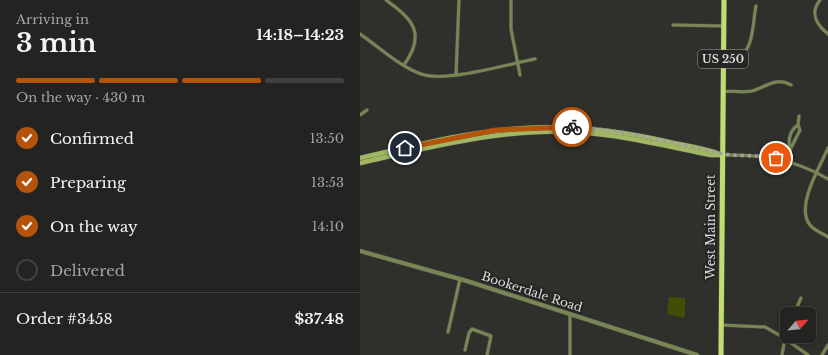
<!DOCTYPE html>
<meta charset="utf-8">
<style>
:root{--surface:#232421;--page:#2b2c2a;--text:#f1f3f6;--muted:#a3a4a5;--line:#40413f;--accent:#b45309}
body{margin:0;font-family:"Libre Baskerville",serif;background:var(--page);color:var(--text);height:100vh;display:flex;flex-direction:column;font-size:15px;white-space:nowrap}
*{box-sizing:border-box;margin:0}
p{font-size:13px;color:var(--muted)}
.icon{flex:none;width:22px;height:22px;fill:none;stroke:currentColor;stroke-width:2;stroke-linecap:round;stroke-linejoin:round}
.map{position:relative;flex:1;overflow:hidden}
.details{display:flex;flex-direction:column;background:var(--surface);width:360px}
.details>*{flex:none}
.needle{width:26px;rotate:63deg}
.controls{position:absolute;left:420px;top:307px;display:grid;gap:8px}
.controls a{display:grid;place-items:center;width:36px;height:36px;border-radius:6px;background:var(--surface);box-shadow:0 2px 10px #0003,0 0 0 1px var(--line);font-size:20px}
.pin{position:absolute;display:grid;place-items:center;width:34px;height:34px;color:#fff;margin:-17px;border:2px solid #fff;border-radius:50%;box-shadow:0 1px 4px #0007}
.courier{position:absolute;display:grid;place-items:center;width:40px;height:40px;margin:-20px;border:3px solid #b45309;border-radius:50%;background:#fff;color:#222;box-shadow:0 1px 5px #0007}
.headline em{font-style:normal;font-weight:700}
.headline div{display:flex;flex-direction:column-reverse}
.headline{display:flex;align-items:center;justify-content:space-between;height:68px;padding:0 16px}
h1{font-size:26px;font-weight:700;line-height:30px}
.bar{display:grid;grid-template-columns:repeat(4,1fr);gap:6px 4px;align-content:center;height:48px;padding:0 16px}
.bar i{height:5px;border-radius:3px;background:var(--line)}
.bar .current{background:var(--accent)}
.bar p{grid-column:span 4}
.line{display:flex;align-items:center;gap:10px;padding:0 16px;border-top:1px solid var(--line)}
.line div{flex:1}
ol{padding:0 16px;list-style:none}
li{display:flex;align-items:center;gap:12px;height:44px}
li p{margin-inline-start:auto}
li .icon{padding:4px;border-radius:50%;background:var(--accent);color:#fff;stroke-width:4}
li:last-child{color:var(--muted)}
li i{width:22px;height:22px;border:2px solid var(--line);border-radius:50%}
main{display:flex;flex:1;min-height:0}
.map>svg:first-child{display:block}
.green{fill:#404f05}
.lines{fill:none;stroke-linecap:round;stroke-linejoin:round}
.minor-casing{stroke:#4b4c48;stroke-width:4}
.tertiary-casing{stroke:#4b4c48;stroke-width:5}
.secondary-casing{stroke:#4b4c48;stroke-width:5.5}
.primary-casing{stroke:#4b4c48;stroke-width:6}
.minor{stroke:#788654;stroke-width:3}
.tertiary{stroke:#788654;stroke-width:4}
.secondary{stroke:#a1b764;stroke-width:4.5}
.primary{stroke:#c1dc70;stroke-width:5}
.done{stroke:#9fa09d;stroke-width:4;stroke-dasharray:0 7.2}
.route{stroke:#b45309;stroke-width:5}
.labels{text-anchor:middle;stroke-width:4;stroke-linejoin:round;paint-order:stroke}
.shield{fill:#252623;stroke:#a5a5a3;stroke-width:1}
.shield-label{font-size:11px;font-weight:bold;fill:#dcdcda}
.street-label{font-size:12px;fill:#dcdcda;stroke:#252623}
</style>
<main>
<section class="details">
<div class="headline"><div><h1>3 min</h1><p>Arriving in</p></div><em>14:18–14:23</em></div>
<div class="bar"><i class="current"></i><i class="current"></i><i class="current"></i><i></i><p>On the way · 430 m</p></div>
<ol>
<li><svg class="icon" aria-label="check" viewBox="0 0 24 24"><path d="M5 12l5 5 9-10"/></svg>Confirmed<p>13:50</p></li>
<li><svg class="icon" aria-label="check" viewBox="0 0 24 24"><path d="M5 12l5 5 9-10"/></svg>Preparing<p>13:53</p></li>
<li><svg class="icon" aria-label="check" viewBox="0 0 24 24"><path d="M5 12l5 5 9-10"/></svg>On the way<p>14:10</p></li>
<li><i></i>Delivered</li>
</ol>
<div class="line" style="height:52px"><div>Order #3458</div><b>$37.48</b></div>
</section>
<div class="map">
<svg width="468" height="355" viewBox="0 0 468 355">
<rect width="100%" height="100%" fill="#2f302c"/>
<polygon class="green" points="309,297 325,298 325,316 324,318 307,314"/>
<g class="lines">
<g class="minor-casing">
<g id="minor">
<path d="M26 0C52 19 67 33 44 65"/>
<polyline points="151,0 151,29 160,75"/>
<path d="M460 0C449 14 457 25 468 34"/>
<polyline points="313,25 364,26"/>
<path d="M0 34C19 47 39 66 61 74 86 83 148 64 175 59"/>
<path d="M363 58C368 58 375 59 379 57 394 50 393 19 396 6"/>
<polyline points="96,75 99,0"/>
<path d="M363 92C372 90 382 93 392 91 404 88 417 76 431 85"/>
<polyline points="0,115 7,110"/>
<path d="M438 125 440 130 430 150C428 140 429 131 438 125L439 116"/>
<path d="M468 148C460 167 435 206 450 225 455 231 462 233 468 237"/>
<path d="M362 155C401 154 434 159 468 179"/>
<polyline points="427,160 430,150"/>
<polyline points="434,314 441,298"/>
<polyline points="210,315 210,355"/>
<polyline points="361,325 405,327 421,336 448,355"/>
<polyline points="88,332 100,279"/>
<polyline points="421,336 427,327"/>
<polyline points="105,350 109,333 112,329 131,336 127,355"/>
<polyline points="422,355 425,338"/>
<polyline points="462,355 468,345"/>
</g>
</g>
<g class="tertiary-casing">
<polyline id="tertiary" points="0,251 107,281 337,355"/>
</g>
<g class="secondary-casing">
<g id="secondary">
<path d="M0 158C50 147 101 133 152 129 205 124 257 130 309 142 326 146 345 148 362 155"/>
<path d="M0 163C71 147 143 128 216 132 262 135 306 146 351 155H360"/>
</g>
</g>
<g class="primary-casing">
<polyline id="primary" points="361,355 364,0"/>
</g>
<use href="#minor" class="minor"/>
<use href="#tertiary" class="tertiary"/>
<use href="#secondary" class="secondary"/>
<use href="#primary" class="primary"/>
</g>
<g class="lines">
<path class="done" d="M212 127C260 129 306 142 352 151 372 158 396 154 416 158"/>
<polyline class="route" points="45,148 136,130 212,127"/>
</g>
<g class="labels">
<rect class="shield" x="338" y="50" width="50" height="18" rx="3"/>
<g class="shield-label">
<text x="363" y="63">US 250</text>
</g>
<g class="street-label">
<text transform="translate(351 227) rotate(-90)" y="4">West Main Street</text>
<text transform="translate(172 292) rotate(18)" y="4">Bookerdale Road</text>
</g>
</g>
</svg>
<div class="controls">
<a><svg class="needle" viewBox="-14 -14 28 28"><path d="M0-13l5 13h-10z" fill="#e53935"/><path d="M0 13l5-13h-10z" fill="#a3a4a5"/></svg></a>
</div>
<div class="pin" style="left:416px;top:158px;background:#ea580c"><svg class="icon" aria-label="bag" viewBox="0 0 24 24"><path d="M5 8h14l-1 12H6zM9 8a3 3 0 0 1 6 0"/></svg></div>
<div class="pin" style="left:45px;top:148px;background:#1f2937"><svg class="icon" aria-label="home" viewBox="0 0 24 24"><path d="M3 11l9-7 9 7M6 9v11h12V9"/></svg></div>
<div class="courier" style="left:212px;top:127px"><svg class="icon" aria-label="bike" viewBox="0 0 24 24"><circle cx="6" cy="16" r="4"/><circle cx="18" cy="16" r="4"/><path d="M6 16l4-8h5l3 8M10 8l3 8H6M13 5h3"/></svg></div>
</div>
</main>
